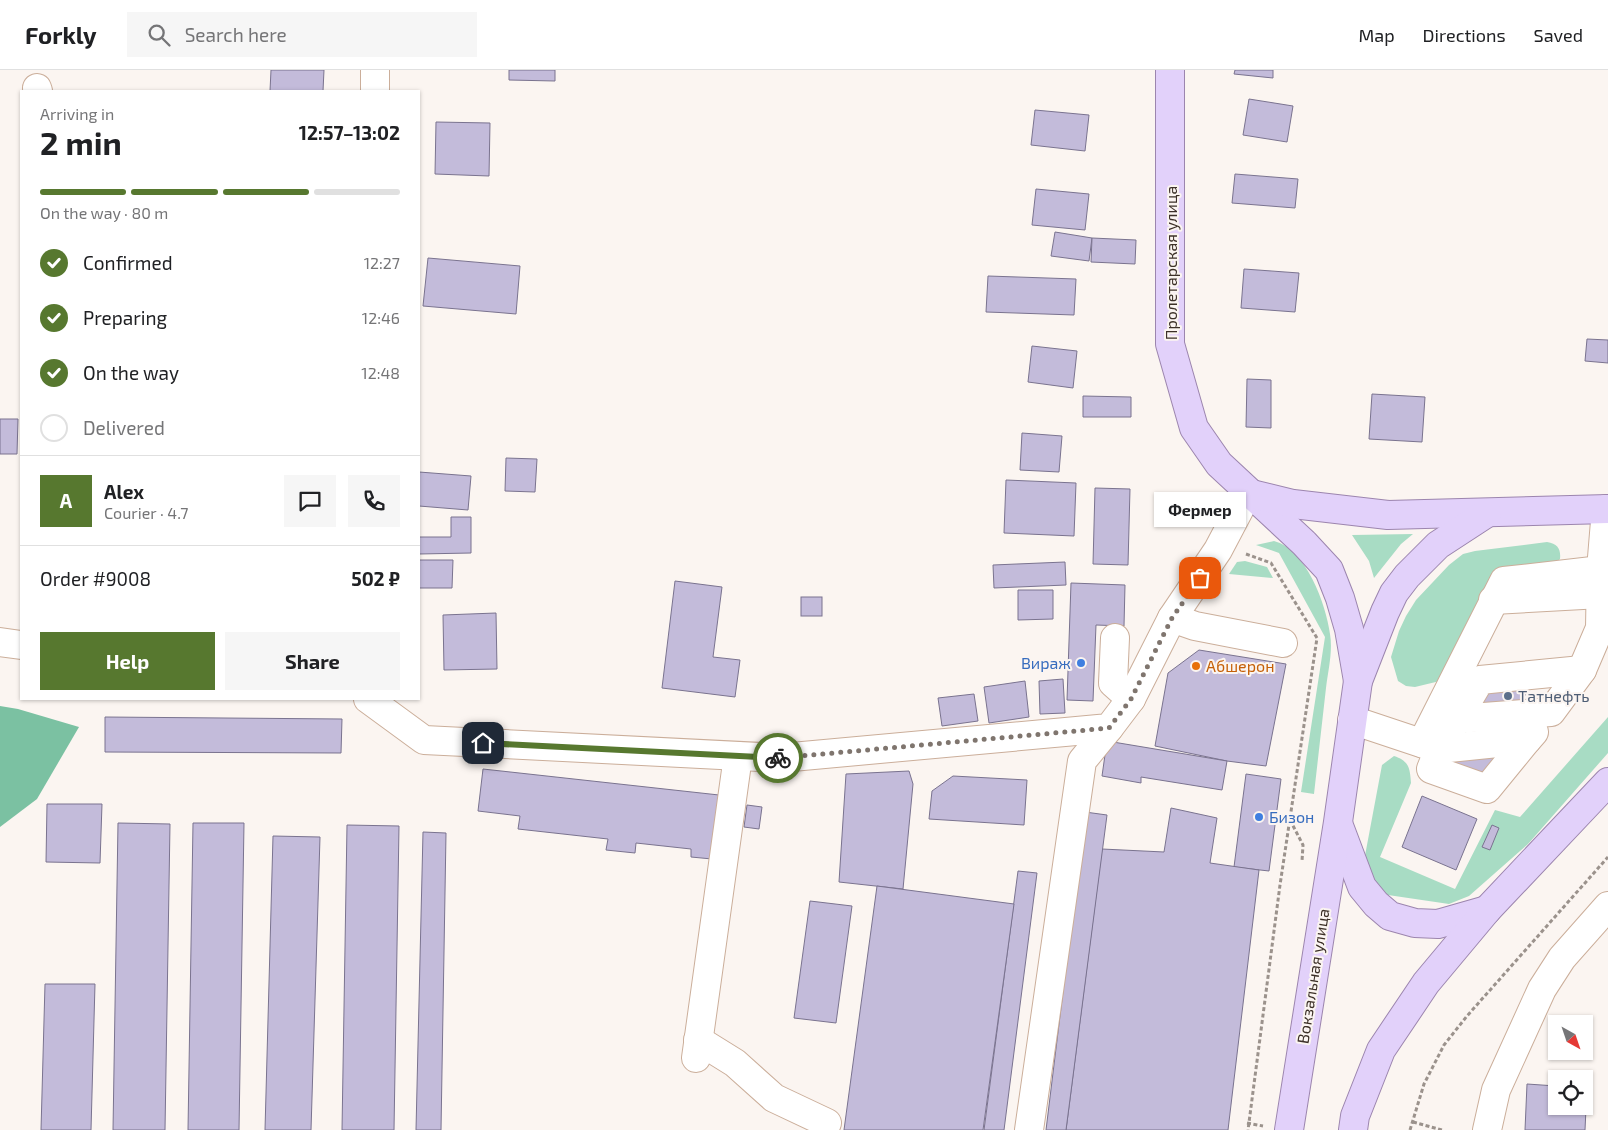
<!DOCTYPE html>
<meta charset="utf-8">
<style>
:root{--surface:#fff;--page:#f6f6f6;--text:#202124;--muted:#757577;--line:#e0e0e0;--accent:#57782f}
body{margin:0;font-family:"Exo 2",sans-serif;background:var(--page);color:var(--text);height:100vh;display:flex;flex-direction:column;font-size:19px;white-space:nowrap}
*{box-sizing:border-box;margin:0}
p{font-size:16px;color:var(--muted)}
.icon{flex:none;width:28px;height:28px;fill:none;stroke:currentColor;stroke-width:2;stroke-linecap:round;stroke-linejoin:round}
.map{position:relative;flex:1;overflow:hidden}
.drawer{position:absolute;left:20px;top:20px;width:400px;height:610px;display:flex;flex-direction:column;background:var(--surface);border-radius:0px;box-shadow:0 1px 4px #0004}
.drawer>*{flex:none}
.needle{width:32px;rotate:140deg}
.buttons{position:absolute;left:1548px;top:945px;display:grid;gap:10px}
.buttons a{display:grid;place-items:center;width:45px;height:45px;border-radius:0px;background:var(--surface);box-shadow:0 1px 4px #0004;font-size:25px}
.pin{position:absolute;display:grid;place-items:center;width:42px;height:42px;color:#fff;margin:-21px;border-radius:10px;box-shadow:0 2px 8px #0006}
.courier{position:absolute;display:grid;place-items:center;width:50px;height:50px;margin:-25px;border:4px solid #57782f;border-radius:50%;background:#fff;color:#222;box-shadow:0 1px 6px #0007}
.bubble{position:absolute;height:35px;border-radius:0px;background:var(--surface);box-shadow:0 1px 4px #0004;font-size:16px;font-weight:700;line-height:35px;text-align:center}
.summary em{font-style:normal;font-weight:700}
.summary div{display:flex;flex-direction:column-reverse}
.summary{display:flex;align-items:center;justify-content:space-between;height:85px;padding:0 20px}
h1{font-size:32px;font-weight:700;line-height:38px}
.bar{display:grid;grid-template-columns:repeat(4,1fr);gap:8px 5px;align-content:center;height:60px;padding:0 20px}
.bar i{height:6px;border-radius:4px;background:var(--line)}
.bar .selected{background:var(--accent)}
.bar p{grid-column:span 4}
.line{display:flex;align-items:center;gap:12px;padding:0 20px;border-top:1px solid var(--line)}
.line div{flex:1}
.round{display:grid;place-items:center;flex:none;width:52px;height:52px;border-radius:0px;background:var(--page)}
ol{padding:0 20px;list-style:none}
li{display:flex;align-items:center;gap:15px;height:55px}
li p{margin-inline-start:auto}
li .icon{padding:5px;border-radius:50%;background:var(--accent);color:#fff;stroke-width:4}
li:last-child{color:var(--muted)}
li i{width:28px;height:28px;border:2px solid var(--line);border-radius:50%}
.primary-button{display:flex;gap:10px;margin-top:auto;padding:10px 20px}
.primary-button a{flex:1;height:58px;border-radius:0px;background:var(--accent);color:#fff;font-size:20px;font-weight:700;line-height:58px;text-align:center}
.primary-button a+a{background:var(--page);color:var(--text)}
header{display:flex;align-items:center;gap:30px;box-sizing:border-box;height:70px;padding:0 25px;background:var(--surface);border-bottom:1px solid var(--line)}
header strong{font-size:24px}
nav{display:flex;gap:28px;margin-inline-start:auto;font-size:18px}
.search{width:350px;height:45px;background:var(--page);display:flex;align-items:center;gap:12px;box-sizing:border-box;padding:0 18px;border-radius:0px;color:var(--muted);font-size:19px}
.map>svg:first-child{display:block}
.green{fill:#a8dcc4}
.forest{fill:#7bc1a2}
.building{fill:#c3bbda;stroke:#7a738f}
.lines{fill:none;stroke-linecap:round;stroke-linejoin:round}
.minor-casing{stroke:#cbae9a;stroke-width:30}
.major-casing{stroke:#9c85ae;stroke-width:30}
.path{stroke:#9b928c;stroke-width:3;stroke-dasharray:4 2.5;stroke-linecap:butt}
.minor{stroke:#fff;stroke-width:28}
.major{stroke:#e2d1fa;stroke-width:28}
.done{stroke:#7f756e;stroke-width:5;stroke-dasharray:0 9}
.route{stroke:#57782f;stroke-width:6}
.shop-dot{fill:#3f7fe0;stroke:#fbf5f1;stroke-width:2}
.food-dot{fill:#e8710a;stroke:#fbf5f1;stroke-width:2}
.service-dot{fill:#5c6f8a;stroke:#fbf5f1;stroke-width:2}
.labels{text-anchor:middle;stroke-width:4;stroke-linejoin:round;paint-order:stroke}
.street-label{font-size:16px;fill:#3c3028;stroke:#fbf5f1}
.shop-label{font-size:16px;fill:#366cbe;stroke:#fbf5f1;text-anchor:end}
.food-label{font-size:16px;fill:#c56008;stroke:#fbf5f1;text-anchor:start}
.service-label{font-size:16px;fill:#4e5e75;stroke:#fbf5f1;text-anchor:start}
</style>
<header>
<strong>Forkly</strong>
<div class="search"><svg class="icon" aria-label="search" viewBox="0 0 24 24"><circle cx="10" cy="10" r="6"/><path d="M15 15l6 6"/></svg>Search here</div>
<nav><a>Map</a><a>Directions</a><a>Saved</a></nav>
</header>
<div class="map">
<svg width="1608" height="1060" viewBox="0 0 1608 1060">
<rect width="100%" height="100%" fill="#fbf5f1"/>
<g class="green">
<polygon points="1413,464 1401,474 1374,508 1369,491 1352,465"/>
<path d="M1274 471C1306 479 1326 534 1330 564 1333 581 1328 601 1326 618 1322 653 1318 689 1314 724L1301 722 1325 567 1279 483 1256 475Z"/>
<path d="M1547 472C1558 474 1561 479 1560 489L1555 494 1495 499 1468 561 1444 610 1415 617 1406 616 1398 611 1391 587 1399 561 1406 546 1416 530 1449 495 1463 484 1475 481Z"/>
<polygon points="1245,491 1267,497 1273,508 1229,504 1237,492"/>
<path d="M1608 647V683L1528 774 1469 826 1449 834 1388 825 1373 816 1364 791 1382 695 1394 686C1409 691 1410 698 1411 713L1380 787 1455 819 1495 740 1520 747Z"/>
</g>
<polygon class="forest" points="0,636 18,639 79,657 37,729 0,757"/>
<g class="building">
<polygon points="271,0 324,0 323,21 270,21"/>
<polygon points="509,0 555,0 555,11 509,10"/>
<polygon points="1235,0 1273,0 1273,8 1234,4"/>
<polygon points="1249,29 1293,36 1287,72 1243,65"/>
<polygon points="1035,40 1089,45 1085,81 1031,75"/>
<polygon points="436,52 490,53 489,106 435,104"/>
<polygon points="1235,104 1298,109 1295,138 1232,133"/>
<polygon points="1036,119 1089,124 1085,160 1032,155"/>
<polygon points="1055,162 1092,168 1089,191 1051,186"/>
<polygon points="1092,168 1136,170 1135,194 1091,192"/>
<polygon points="428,188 520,196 516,244 423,236"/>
<polygon points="1244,199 1299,203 1295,242 1241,238"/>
<polygon points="988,206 1076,209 1074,245 986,242"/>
<polygon points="1587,269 1608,270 1608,293 1585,291"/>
<polygon points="1032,276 1077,281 1073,318 1028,312"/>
<polygon points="1247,309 1271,310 1271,358 1246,357"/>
<polygon points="1372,324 1425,327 1422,372 1369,369"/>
<polygon points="1083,326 1131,327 1131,347 1083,347"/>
<polygon points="0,349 18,349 17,384 0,384"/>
<polygon points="1022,363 1062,366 1059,402 1020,400"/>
<polygon points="506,388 537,389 535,422 505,421"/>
<polygon points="419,402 471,406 468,440 419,436"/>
<polygon points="1006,410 1076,413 1074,466 1004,463"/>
<polygon points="1095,418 1130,419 1128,495 1093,494"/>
<polygon points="451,447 471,447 471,483 419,484 419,467 451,467"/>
<polygon points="419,490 453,490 452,518 419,518"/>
<polygon points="1065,492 1066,515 994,518 993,495"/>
<polygon points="675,511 722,517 713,587 740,590 735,627 662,618"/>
<polygon points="1071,513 1125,515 1124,556 1096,555 1093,631 1067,630"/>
<polygon points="1018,520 1053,520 1053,549 1018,550"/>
<rect x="801" y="527" width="21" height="19"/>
<polygon points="496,543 497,599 444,600 443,545"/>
<polygon points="1199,580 1286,594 1266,696 1227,691 1155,676 1168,603"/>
<polygon points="1489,607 1526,623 1484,715 1448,699"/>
<polygon points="1063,609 1065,643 1040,644 1039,611"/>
<polygon points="1025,611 1029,647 989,653 984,617"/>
<polygon points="974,624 978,651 942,656 938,628"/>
<polygon points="105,647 342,649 341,683 105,682"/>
<polygon points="1107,671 1227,691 1222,720 1141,707 1141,713 1102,706"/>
<polygon points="483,699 719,725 712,789 691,787 691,779 636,773 635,783 606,780 608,769 518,759 520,746 478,741"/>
<polygon points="909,701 913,714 903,819 839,812 846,704"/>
<polygon points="1246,704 1281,709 1269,801 1234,797"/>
<polygon points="953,706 1027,710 1024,755 929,749 932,721"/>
<polygon points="1422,726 1477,749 1456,800 1402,777"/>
<polygon points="47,734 102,734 100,793 46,792"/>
<polygon points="747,735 762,737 759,759 744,757"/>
<polygon points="1171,738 1217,748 1210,793 1259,800 1228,1060 1066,1060 1102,779 1164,782"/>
<polygon points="1085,742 1107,745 1066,1060 1046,1060"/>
<polygon points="118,753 170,754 165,1060 113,1060"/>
<polygon points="193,753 244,753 239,1060 188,1060"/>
<polygon points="347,755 399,756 394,1060 342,1060"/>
<polygon points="1492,755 1499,758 1490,780 1482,777"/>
<polygon points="423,762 446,763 441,1060 416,1060"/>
<polygon points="273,766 320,767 311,1060 265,1060"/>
<polygon points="1018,801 1037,803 1004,1060 984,1060"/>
<polygon points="877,816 1014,834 983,1060 844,1060"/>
<polygon points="810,831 852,836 836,953 794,948"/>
<polygon points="45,914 95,914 91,1060 41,1060"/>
<polygon points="1527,1014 1556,1016 1556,1036 1584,1036 1584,1017 1587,1017 1585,1060 1525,1060"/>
</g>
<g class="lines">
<g class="minor-casing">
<g id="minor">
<polyline points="37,18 38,21"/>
<polyline points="375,21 375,0"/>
<polyline points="1493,530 1601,524"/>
<polyline points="1172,548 1195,556 1283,573"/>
<polyline points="1115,568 1113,613 1131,629"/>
<polyline points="0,572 21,575"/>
<polyline points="368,629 424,670 781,688 1109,658 1131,629 1172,548 1218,480 1248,423"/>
<polyline points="1457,649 1551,642 1582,600 1600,558 1601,500 1606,439"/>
<polyline points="1352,650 1439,679 1527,670 1534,662"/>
<polyline points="1527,670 1487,719 1431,699 1439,679 1480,610 1582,600"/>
<polyline points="1422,673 1504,511 1601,500"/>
<polyline points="698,970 735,993 774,1028 827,1053"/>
<polyline points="696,988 738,686"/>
<polyline points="1029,1060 1082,691 1109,658"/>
<polyline points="1487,1060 1496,1020 1542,919 1562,888 1608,836"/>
</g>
</g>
<g class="major-casing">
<g id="major">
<polyline points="1170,0 1170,274 1194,358 1219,394 1304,473 1329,500 1340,528 1349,559 1358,611"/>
<polyline points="1252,424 1293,434 1388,445 1608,439"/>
<polyline points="1339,756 1362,817 1376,834 1390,846 1415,853 1438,854 1487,840"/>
<polyline points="1289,1060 1338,752 1358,611 1385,542 1394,523 1407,506 1438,475 1487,443"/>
<polyline points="1353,1060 1355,1046 1381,980 1426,913 1487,840 1608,712"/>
</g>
</g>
<g class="path">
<polyline points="1246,484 1271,493 1317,568 1280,815 1248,1060"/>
<polyline points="1290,750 1303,775 1302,791"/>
<polyline points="1413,1052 1442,1060"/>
<polyline points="1247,1053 1263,1056"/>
<polyline points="1410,1060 1424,1014 1444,975 1467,946 1608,787"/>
</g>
<use href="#minor" class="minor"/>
<use href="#major" class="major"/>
</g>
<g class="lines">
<polyline class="done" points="778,688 1109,658 1131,629 1172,548 1200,508"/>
<polyline class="route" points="483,673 778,688"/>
</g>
<g class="shop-dot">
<circle cx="1081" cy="593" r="5"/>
<circle cx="1259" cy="747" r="5"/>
</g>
<circle class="food-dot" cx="1196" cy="596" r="5"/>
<circle class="service-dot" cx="1508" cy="626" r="5"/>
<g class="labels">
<g class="street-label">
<text transform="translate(1171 193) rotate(-90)" y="6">Пролетарская улица</text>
<text transform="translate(1313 906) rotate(-81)" y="6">Вокзальная улица</text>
</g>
<g class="shop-label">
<text x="1071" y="599">Вираж</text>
<text x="1269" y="753" text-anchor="start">Бизон</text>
</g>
<g class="food-label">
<text x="1206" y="602">Абшерон</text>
</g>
<g class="service-label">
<text x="1518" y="632">Татнефть</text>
</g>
</g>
</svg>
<div class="buttons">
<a><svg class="needle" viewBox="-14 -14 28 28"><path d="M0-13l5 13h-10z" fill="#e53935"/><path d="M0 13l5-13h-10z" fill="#757577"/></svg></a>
<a><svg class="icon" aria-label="locate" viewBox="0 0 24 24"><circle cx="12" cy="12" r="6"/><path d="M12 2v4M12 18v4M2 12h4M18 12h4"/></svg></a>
</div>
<div class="pin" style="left:1200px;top:508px;background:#ea580c"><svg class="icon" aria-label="bag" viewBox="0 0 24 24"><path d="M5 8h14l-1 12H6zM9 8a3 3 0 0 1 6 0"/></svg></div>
<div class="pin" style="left:483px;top:673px;background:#1f2937"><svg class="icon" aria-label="home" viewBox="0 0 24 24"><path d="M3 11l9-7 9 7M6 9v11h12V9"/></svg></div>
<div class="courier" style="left:778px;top:688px"><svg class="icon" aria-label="bike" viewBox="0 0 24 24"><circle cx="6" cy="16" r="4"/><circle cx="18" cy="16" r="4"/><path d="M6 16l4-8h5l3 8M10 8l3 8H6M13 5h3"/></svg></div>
<div class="bubble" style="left:1154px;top:422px;width:92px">Фермер</div>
<section class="drawer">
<div class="summary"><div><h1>2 min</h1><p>Arriving in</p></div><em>12:57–13:02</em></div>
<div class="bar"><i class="selected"></i><i class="selected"></i><i class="selected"></i><i></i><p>On the way · 80 m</p></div>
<ol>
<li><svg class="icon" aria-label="check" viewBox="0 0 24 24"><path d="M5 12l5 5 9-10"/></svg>Confirmed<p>12:27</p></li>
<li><svg class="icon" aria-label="check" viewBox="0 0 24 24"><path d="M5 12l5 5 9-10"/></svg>Preparing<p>12:46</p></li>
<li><svg class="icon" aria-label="check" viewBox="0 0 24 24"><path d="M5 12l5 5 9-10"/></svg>On the way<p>12:48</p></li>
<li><i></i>Delivered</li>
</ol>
<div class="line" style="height:90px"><b class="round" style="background:var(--accent);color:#fff">A</b><div><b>Alex</b><p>Courier · 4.7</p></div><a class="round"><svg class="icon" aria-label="chat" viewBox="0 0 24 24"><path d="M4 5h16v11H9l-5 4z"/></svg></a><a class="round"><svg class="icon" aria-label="phone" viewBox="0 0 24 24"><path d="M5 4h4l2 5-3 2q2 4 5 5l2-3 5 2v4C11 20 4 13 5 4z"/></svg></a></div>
<div class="line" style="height:65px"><div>Order #9008</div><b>502 ₽</b></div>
<div class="primary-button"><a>Help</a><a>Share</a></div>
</section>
</div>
